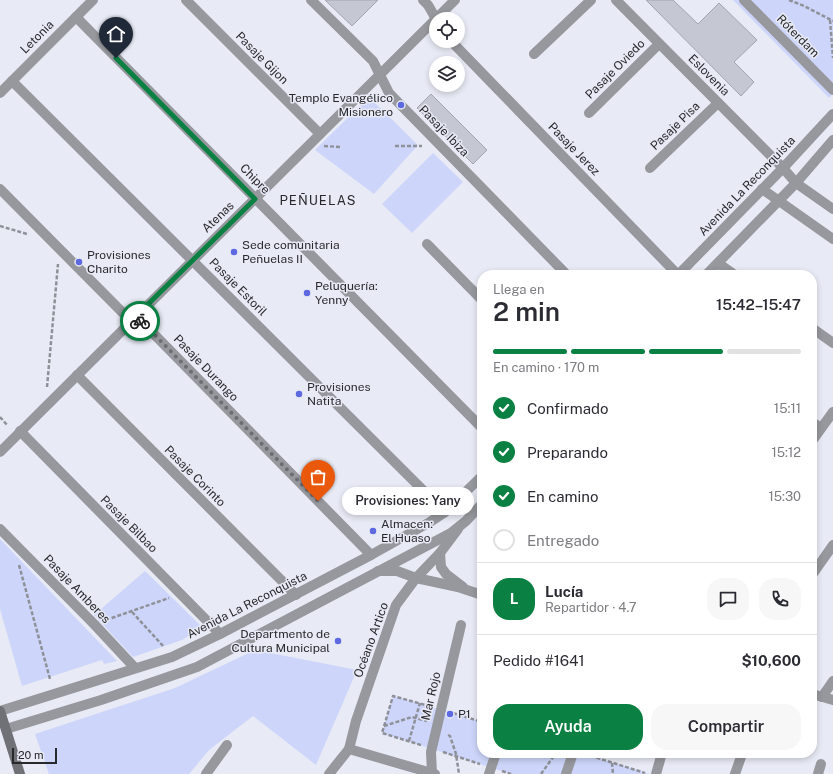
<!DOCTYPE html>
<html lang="es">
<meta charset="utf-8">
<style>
:root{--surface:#fff;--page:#f7f7f7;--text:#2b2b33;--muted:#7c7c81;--line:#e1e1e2;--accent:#0b8043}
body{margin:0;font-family:"Public Sans",sans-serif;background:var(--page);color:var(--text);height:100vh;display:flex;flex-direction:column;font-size:15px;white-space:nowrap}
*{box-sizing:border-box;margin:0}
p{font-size:13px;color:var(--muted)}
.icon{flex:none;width:22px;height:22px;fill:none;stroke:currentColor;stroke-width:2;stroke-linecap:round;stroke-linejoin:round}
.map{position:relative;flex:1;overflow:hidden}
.drawer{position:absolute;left:477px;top:270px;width:340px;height:488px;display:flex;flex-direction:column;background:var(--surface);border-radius:16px;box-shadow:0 2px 6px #0003}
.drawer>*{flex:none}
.fabs{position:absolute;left:429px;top:12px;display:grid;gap:8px}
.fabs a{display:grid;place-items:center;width:36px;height:36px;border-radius:50%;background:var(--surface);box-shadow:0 2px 6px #0003;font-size:20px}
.scale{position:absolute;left:12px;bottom:10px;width:45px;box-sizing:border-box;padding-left:4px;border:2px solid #28292d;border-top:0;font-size:11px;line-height:14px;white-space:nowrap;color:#28292d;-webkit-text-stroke:3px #e8eaf5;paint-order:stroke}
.pin{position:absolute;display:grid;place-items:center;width:34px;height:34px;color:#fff;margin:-41px -17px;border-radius:50% 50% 50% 0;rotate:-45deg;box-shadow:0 0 4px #0007}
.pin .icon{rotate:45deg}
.courier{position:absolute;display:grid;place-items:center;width:40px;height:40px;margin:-20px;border:3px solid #0b8043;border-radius:50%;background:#fff;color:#222;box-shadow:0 1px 5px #0007}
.bubble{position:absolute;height:28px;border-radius:14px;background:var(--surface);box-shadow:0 2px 6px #0003;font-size:13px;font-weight:600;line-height:28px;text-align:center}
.summary em{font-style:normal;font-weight:600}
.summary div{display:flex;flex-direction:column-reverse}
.summary{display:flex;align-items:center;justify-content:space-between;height:68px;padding:0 16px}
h1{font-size:26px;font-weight:600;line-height:30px}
.bar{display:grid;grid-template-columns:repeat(4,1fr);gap:6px 4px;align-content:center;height:48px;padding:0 16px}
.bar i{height:5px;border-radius:3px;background:var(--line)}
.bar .selected{background:var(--accent)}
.bar p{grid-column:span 4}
.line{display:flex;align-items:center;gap:10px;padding:0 16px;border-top:1px solid var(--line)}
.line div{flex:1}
.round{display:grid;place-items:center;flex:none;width:42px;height:42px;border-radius:16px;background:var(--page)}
ol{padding:0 16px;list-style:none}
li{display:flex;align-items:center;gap:12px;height:44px}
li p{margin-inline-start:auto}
li .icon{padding:4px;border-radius:50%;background:var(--accent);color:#fff;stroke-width:4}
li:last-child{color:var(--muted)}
li i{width:22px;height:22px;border:2px solid var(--line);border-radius:50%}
.action{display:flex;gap:8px;margin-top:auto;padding:8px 16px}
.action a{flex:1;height:46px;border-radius:16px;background:var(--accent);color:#fff;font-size:16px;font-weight:600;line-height:46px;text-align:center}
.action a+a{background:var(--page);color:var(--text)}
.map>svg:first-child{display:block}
.green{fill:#cdd6fa}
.building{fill:#c5c8d2;stroke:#a2a4ae}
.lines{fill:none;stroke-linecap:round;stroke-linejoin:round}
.path{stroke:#8f9199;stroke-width:2.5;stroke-dasharray:4 2;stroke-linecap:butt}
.minor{stroke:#97989d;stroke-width:10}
.tertiary{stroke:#97989d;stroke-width:10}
.secondary{stroke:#707177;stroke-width:10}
.done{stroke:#6b6d73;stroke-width:4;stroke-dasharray:0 7.2}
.route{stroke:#0b8043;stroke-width:5}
.poi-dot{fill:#5c69e1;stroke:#e8eaf5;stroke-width:1.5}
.labels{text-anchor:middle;stroke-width:3;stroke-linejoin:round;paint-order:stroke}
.street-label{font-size:12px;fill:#28292d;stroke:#e8eaf5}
.poi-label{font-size:12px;fill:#28292d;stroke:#e8eaf5;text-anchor:start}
.neighbourhood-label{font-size:13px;letter-spacing:1px;fill:#28292d;stroke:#e8eaf5}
</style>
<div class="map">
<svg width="833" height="774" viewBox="0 0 833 774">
<rect width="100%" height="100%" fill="#e8eaf5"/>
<g class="green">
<polygon points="733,0 833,0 833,94 829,98"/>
<polygon points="369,97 418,145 374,194 315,150"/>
<polygon points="433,153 463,182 412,233 382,204"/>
<polygon points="0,539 117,661 104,664 102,660 22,686 0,609"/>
<polygon points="145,571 202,627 182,640 133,657 94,615"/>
<polygon points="255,650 357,670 316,765 253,716 209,750 189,774 49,774 35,734 175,688"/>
<polygon points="393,696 482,722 482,753 582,753 650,774 511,774 382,733"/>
</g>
<g class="building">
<polygon points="325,0 378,0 352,26"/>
<polygon points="646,0 673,0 698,24 719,3 757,40 734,62 754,82 741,96"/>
<polygon points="431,94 487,150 473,164 417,108"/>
</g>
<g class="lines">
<g class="path">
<polyline points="789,0 804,6 833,21"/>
<polyline points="830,20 833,58"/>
<polyline points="324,146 340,147"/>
<polyline points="395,146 422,146"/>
<polyline points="0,226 27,234"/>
<polyline points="47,387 58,264"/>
<polyline points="0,417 8,426"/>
<polyline points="19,565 50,679"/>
<polyline points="132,612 164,647"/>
<polyline points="106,620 169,598"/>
<polyline points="453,713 482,722"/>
<polyline points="384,726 412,717 427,721"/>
<polyline points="448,735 450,736 456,754 459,774"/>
<polyline points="409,741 420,703"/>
<polyline points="421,745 382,733 393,696 429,706"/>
<polyline points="443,752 480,764"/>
<polyline points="585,754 645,773"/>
<polyline points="612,763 613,774"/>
<polyline points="502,771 511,774"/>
<polyline points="541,774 556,753"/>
</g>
<g class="minor">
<polyline points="186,0 320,134"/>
<polyline points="311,0 373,61 389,93 567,275"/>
<polyline points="423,0 428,5 436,19"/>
<polyline points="616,0 783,168 833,114"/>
<polyline points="744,0 833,90"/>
<polyline points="76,17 482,428"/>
<polyline points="451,41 678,275"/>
<polyline points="534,54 591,0"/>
<polyline points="12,81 445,512"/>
<polyline points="0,93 93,0"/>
<polyline points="589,113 659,44"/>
<polyline points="650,168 718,103"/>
<polyline points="796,183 833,140"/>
<polyline points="0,189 122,312 144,324 371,555"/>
<polyline points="427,244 482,300"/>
<polyline points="718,263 735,275"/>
<polyline points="812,328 833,343"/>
<polyline points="77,375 296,595"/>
<polyline points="812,422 821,428"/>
<polyline points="20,431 220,634"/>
<polyline points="812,441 833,412"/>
<polyline points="0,452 455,0"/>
<polyline points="0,529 94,624 135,668"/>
<polyline points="440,553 441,567 446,574 463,587"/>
<polyline points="378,571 397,571 416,578 458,587 482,595"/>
<polyline points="812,575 833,545"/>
<polyline points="812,694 833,700"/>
<polyline points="822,697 833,681"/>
<polyline points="349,749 435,774"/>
<polyline points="206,774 227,745"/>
<polyline points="329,774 349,749 356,721 396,605 416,578 440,553 458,529"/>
<polyline points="432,774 431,752 461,625"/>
<polyline points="489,774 496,753"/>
<polyline points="566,774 573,753"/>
<polyline points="656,774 662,753"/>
<polyline points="735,774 742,754"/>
<polyline points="818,774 821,764"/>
</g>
<g class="tertiary">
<polyline points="762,189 833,239"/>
<polyline points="678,275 783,168 796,183 833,209"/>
<polyline points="706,275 796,183"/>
<polyline points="0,711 172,657 220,634 371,555 430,522 445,512 482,476"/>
<polyline points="6,729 101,700 197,667 451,533 466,521 482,504"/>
</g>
<polyline class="secondary" points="0,711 20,774"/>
</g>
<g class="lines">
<polyline class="done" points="140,321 144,324 318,501"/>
<polyline class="route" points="116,58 255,199 134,318 140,321"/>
</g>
<g class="poi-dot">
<circle cx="401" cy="105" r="4"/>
<circle cx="234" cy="252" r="4"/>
<circle cx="79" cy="262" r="4"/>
<circle cx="307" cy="293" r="4"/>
<circle cx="299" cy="394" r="4"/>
<circle cx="373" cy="531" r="4"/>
<circle cx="338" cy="641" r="4"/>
<circle cx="450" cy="714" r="4"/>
</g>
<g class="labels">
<g class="street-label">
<text transform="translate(798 36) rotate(45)" y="4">Róterdam</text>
<text transform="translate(37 37) rotate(-45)" y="4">Letonia</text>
<text transform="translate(262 58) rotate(45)" y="4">Pasaje Gijon</text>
<text transform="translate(615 69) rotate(-45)" y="4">Pasaje Oviedo</text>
<text transform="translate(709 75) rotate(45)" y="4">Eslovenia</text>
<text transform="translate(675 126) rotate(-44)" y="4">Pasaje Pisa</text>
<text transform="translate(444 131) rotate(46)" y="4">Pasaje Ibiza</text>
<text transform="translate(574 149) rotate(46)" y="4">Pasaje Jerez</text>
<text transform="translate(255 179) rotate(45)" y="4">Chipre</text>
<text transform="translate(747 186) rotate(-46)" y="4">Avenida La Reconquista</text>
<text transform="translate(218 217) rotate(-44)" y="4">Atenas</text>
<text transform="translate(238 287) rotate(45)" y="4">Pasaje Estoril</text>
<text transform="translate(206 368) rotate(46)" y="4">Pasaje Durango</text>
<text transform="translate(195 476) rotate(45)" y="4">Pasaje Corinto</text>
<text transform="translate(129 524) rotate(45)" y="4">Pasaje Bilbao</text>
<text transform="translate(77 589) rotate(46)" y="4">Pasaje Amberes</text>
<text transform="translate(247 605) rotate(-27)" y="4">Avenida La Reconquista</text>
<text transform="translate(371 640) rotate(-70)" y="4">Océano Artico</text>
<text transform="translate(431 696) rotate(-77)" y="4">Mar Rojo</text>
</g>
<g class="poi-label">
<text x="393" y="102" text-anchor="end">Templo Evangélico<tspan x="393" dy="14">Misionero</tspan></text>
<text x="242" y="249">Sede comunitaria<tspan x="242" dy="14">Peñuelas II</tspan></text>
<text x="87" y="259">Provisiones<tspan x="87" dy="14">Charito</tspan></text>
<text x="315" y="290">Peluquería:<tspan x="315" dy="14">Yenny</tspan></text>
<text x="307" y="391">Provisiones<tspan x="307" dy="14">Natita</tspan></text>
<text x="381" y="528">Almacen:<tspan x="381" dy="14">El Huaso</tspan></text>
<text x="330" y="638" text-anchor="end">Departmento de<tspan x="330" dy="14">Cultura Municipal</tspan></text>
<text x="458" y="718">P1</text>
</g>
<g class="neighbourhood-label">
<text x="318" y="205">PEÑUELAS</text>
</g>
</g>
</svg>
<div class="fabs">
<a><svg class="icon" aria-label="locate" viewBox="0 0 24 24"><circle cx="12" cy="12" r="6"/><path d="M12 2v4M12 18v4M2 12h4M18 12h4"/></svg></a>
<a><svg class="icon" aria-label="layers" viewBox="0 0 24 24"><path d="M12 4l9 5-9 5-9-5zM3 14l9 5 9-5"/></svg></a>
</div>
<div class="scale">20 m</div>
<div class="pin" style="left:318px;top:501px;background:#ea580c"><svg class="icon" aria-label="bag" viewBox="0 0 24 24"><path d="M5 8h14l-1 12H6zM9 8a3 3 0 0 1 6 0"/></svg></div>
<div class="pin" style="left:116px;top:58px;background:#1f2937"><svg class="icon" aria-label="home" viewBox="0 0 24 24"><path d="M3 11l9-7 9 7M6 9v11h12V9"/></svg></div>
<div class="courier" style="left:140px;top:321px"><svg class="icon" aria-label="bike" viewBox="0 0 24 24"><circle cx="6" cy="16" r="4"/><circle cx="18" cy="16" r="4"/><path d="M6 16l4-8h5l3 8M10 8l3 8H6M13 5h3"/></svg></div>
<div class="bubble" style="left:342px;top:487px;width:132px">Provisiones: Yany</div>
<section class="drawer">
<div class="summary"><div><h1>2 min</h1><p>Llega en</p></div><em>15:42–15:47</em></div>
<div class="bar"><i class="selected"></i><i class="selected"></i><i class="selected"></i><i></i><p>En camino · 170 m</p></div>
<ol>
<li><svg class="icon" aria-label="check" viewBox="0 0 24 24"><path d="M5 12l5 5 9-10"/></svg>Confirmado<p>15:11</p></li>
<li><svg class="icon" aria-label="check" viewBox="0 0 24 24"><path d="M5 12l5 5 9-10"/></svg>Preparando<p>15:12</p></li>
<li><svg class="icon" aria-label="check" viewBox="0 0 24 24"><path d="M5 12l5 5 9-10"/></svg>En camino<p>15:30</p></li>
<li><i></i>Entregado</li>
</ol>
<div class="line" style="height:72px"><b class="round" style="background:var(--accent);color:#fff">L</b><div><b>Lucía</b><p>Repartidor · 4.7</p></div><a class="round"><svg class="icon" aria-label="chat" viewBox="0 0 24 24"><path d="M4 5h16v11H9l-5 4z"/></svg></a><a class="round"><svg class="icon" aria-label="phone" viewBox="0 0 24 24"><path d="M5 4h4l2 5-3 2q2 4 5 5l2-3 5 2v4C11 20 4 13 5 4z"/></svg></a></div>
<div class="line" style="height:52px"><div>Pedido #1641</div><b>$10,600</b></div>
<div class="action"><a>Ayuda</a><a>Compartir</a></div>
</section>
</div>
